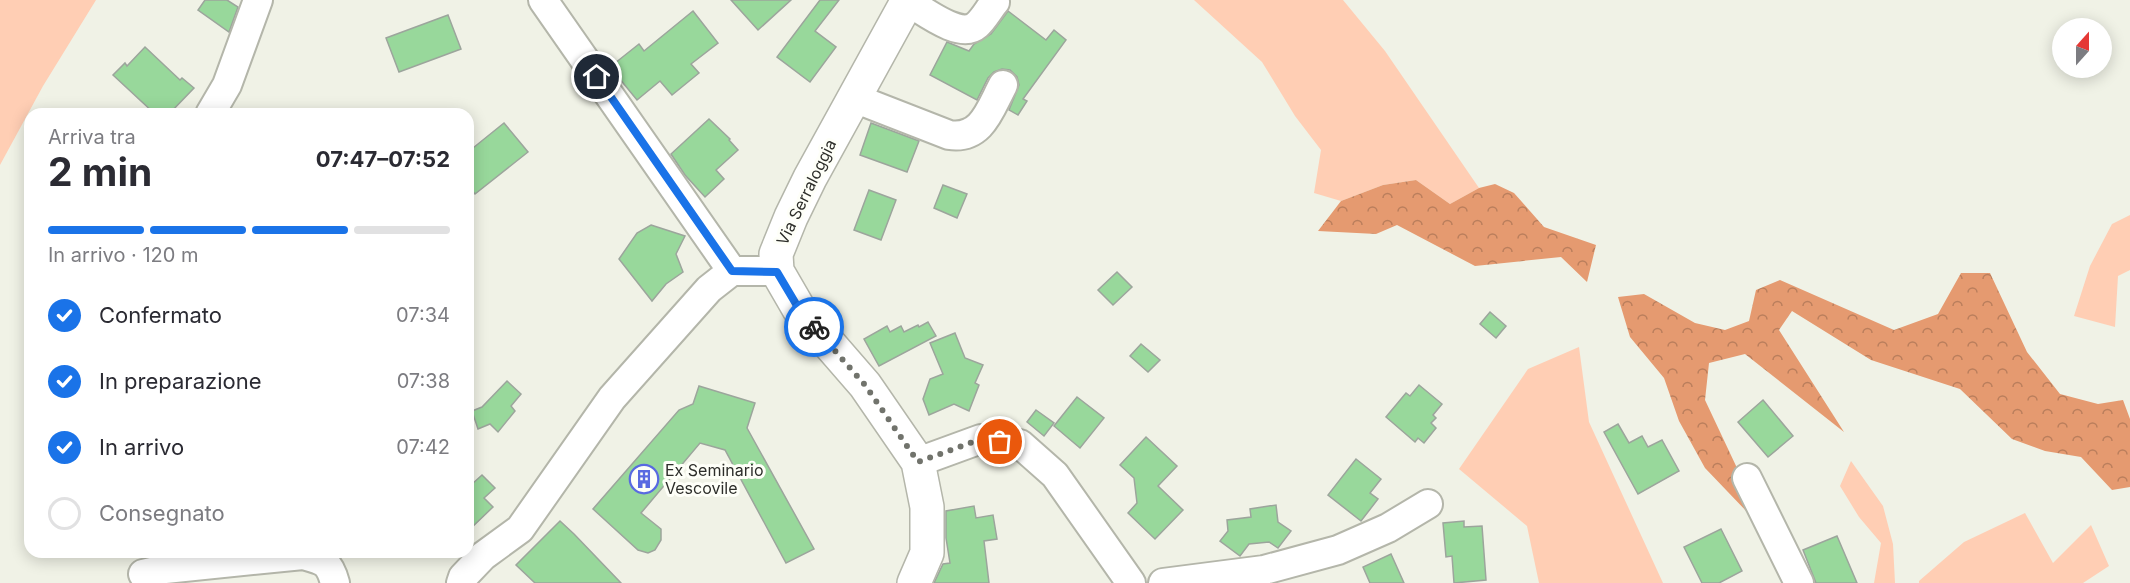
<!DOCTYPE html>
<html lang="it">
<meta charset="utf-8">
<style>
:root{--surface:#fff;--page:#f7f7f7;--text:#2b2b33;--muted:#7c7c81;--line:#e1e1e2;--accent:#1a73e8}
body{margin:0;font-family:Inter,sans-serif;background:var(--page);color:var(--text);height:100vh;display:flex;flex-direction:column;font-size:22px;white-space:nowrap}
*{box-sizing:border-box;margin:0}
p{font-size:20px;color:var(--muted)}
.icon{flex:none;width:33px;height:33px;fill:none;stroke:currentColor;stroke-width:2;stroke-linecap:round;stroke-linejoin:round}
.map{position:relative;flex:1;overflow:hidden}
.details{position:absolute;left:24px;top:108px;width:450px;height:450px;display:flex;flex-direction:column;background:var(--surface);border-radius:18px;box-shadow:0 3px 15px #0003}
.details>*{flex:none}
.needle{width:39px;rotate:21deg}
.tools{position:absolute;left:2052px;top:18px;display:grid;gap:12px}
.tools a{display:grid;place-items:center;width:60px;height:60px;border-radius:50%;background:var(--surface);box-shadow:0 3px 15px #0003;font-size:30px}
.pin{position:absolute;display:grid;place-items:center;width:51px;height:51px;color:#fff;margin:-26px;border:3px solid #fff;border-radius:50%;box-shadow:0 2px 6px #0007}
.courier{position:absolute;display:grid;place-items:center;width:60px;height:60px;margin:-30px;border:4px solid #1a73e8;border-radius:50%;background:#fff;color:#222;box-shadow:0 2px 8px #0007}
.headline em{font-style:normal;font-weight:700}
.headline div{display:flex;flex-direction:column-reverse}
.headline{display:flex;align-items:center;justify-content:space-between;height:102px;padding:0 24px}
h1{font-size:39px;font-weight:700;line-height:45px}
.bar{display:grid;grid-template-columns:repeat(4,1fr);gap:9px 6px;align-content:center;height:72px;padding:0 24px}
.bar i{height:8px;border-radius:4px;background:var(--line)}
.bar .selected{background:var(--accent)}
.bar p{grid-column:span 4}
ol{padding:0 24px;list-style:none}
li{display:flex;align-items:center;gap:18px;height:66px}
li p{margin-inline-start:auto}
li .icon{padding:6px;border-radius:50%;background:var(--accent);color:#fff;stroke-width:4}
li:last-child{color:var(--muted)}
li i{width:33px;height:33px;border:3px solid var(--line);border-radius:50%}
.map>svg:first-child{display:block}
.green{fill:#ffceb4}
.forest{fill:url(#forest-crowns)}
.building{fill:#98d89b;stroke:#9ca59c;stroke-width:1.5}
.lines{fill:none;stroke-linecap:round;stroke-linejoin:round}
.minor-casing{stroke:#b4b6aa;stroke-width:32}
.major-casing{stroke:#b4b6aa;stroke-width:36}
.minor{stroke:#fff;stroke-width:28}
.major{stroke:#fff;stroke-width:33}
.done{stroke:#71736c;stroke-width:6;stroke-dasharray:0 10.8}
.route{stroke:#1a73e8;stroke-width:8}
.labels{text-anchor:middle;stroke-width:6;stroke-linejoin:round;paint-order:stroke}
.street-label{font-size:16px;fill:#2d2e2a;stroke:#fefff8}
.poi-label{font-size:16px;fill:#2d2e2a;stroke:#fefff8;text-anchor:start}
</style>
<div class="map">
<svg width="2130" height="583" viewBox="0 0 2130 583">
<defs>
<pattern id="forest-crowns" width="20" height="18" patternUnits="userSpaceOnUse" patternTransform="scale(1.5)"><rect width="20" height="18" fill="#e59a70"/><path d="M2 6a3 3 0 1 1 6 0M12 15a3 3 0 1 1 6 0" fill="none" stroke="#ba7e5c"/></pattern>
</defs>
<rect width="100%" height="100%" fill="#f0f2e6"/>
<g class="green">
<polygon points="0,0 96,0 43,86 0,165"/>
<polygon points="1194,0 1343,0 1385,51 1479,188 1450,204 1416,180 1383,185 1341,201 1314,193 1321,150 1295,116 1262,62"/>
<polygon points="2130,215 2130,270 2118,276 2115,327 2074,316 2090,266 2112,224"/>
<polygon points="1579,347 1589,422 1663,583 1539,583 1527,526 1459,469 1528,369"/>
<polygon points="1851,461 1883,506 1893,544 1895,583 1874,583 1881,543 1859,517 1840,486"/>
<polygon points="2025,513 2053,563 2091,525 2109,566 2083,583 1919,583 1919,581 1964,542"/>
</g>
<g class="forest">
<polygon points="1416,180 1450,204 1479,188 1495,184 1514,193 1544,227 1596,245 1587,282 1561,257 1475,266 1397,225 1376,234 1318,231 1341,201 1383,185"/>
<polygon points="1961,273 1990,273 2027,352 2060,394 2098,404 2123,400 2130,419 2130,487 2112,490 2081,457 2045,451 2012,439 1960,389 1871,360 1792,311 1779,330 1844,432 1745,354 1709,363 1705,400 1745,485 1749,514 1705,468 1679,421 1664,378 1630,337 1618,297 1644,294 1695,323 1725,330 1749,321 1756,290 1780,280 1894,330 1938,314"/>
</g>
<g class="building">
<polygon points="205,0 227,0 238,7 229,32 198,10"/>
<polygon points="731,0 791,0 758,30"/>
<polygon points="820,0 839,0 815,31 836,47 810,82 777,57"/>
<polygon points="693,11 718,43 691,64 699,73 672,95 660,81 637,100 610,67 639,44 644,51"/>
<polygon points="1008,11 1046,40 1054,30 1066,40 1023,99 1027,101 1018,115 1009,110 1019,85 1017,77 1010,70 1002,69 994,72 988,78 977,100 930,75 947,42 969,51 974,44 991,34"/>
<polygon points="448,15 461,49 399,72 386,38"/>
<polygon points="145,47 180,80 182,78 194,88 169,114 155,114 113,75 125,63 127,66"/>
<polygon points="709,119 730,139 729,140 738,150 716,170 724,179 705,197 685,175 671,154"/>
<polygon points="504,123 528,152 475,194 468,185 468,152"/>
<polygon points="871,123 919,141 907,172 860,155"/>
<polygon points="943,185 967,194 957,218 934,208"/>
<polygon points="869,190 896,200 881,240 854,230"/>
<polygon points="651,225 685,236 676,254 683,272 666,284 652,301 619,259 637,233"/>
<polygon points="1117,272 1132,287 1113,305 1098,290"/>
<polygon points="1490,312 1506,326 1496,338 1480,324"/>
<polygon points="928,322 936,336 879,366 864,339 887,326 890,332 901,326 904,332 918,325 919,327"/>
<polygon points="955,333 965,358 983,365 975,383 979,385 969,411 954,404 929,415 923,399 930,379 943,374 930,343"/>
<polygon points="1141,344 1160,360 1148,372 1130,356"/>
<polygon points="507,381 521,394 511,406 515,411 498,432 490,424 478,429 472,411 482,407"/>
<polygon points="1419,385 1442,404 1433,415 1436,418 1431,423 1436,428 1424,443 1418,438 1415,442 1386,417 1406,393 1410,396"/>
<polygon points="699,386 755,403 747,428 814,549 786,563 725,450 700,443 641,513 661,529 661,540 655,550 648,553 638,550 593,509 679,410 693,404"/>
<polygon points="1077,397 1104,418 1080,448 1054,426"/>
<polygon points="1763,400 1793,436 1768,457 1738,422"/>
<polygon points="1036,410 1054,423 1044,436 1027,422"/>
<polygon points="1618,424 1629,443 1642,436 1648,447 1662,440 1679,471 1638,494 1604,432"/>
<polygon points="1146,437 1177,466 1158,486 1183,510 1155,539 1128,513 1137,503 1134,478 1120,465"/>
<polygon points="1356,459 1381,479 1370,493 1378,499 1361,521 1328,495"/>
<polygon points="482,475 495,488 484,498 493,507 468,531 468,481 471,485"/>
<polygon points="1276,505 1278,522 1291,531 1278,548 1269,542 1249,544 1240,556 1220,541 1228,531 1227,520 1251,517 1250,509"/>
<polygon points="974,506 976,518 993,515 997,539 984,541 989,583 934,583 943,564 950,563 946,538 946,511"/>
<polygon points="560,521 574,534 621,583 535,583 516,565"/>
<polygon points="1464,521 1464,527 1482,526 1486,580 1454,583 1452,556 1446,557 1443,523"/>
<polygon points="1721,529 1742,571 1719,583 1702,583 1684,547"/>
<polygon points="1837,536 1857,583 1816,583 1803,550"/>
<polygon points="1391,554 1404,583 1370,583 1363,567"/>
</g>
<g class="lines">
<g class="minor-casing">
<g id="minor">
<polyline points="543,0 732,271"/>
<path d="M907 1C923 10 960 40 977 25 984 19 989 9 995 2"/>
<path d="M854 98 949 135C982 140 990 109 1003 85"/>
<polyline points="210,114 227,85 258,0"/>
<polyline points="918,462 981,439 1020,444 1055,475 1131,583"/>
<polyline points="1747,478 1799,583"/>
<path d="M143 574 165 569 303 555C324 561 329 561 335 583"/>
<polyline points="461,583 463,577 483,556 520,529 612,398 709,289 732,271 777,271"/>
<polyline points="1163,583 1264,570 1338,550 1388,528 1428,504"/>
</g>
</g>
<g class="major-casing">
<polyline id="major" points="908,0 810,178 791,217 776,254 777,271 799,309 865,385 918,462 927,507 927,553 914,583"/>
</g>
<use href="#minor" class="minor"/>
<use href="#major" class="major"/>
</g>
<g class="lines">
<polyline class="done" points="814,327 865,385 918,462 981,439 1000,442"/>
<polyline class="route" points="597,77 732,271 777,272 799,309 814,327"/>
</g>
<defs>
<g id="building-ring" transform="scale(1.5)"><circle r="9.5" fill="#fefff8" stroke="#596ae1" stroke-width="1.5"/><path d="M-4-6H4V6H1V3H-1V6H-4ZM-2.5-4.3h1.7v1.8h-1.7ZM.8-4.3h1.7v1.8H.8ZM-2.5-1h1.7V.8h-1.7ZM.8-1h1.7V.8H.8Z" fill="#596ae1"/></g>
</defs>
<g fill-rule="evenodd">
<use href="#building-ring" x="644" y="479"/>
</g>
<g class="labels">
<g class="street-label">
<text transform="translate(806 192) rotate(-64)" y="6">Via Serraloggia</text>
</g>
<g class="poi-label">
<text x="665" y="476">Ex Seminario<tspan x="665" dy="18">Vescovile</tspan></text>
</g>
</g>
</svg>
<div class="tools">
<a><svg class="needle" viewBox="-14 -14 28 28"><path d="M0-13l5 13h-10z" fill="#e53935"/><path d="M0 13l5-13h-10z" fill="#7c7c81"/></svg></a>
</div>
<div class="pin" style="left:1000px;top:442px;background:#ea580c"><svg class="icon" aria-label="bag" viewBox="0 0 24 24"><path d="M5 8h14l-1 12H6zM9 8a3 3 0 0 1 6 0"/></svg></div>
<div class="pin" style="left:597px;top:77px;background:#1f2937"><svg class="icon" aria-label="home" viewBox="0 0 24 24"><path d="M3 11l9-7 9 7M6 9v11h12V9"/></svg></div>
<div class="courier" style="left:814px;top:327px"><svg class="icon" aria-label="bike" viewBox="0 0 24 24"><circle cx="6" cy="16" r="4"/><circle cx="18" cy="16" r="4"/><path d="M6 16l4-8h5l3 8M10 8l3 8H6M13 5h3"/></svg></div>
<section class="details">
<div class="headline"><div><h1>2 min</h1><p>Arriva tra</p></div><em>07:47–07:52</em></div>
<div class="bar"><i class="selected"></i><i class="selected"></i><i class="selected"></i><i></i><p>In arrivo · 120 m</p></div>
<ol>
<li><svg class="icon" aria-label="check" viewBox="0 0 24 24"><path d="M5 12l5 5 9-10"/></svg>Confermato<p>07:34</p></li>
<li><svg class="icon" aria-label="check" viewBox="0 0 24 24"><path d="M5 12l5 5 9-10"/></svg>In preparazione<p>07:38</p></li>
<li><svg class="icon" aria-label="check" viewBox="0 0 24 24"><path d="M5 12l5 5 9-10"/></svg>In arrivo<p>07:42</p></li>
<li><i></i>Consegnato</li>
</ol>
</section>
</div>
